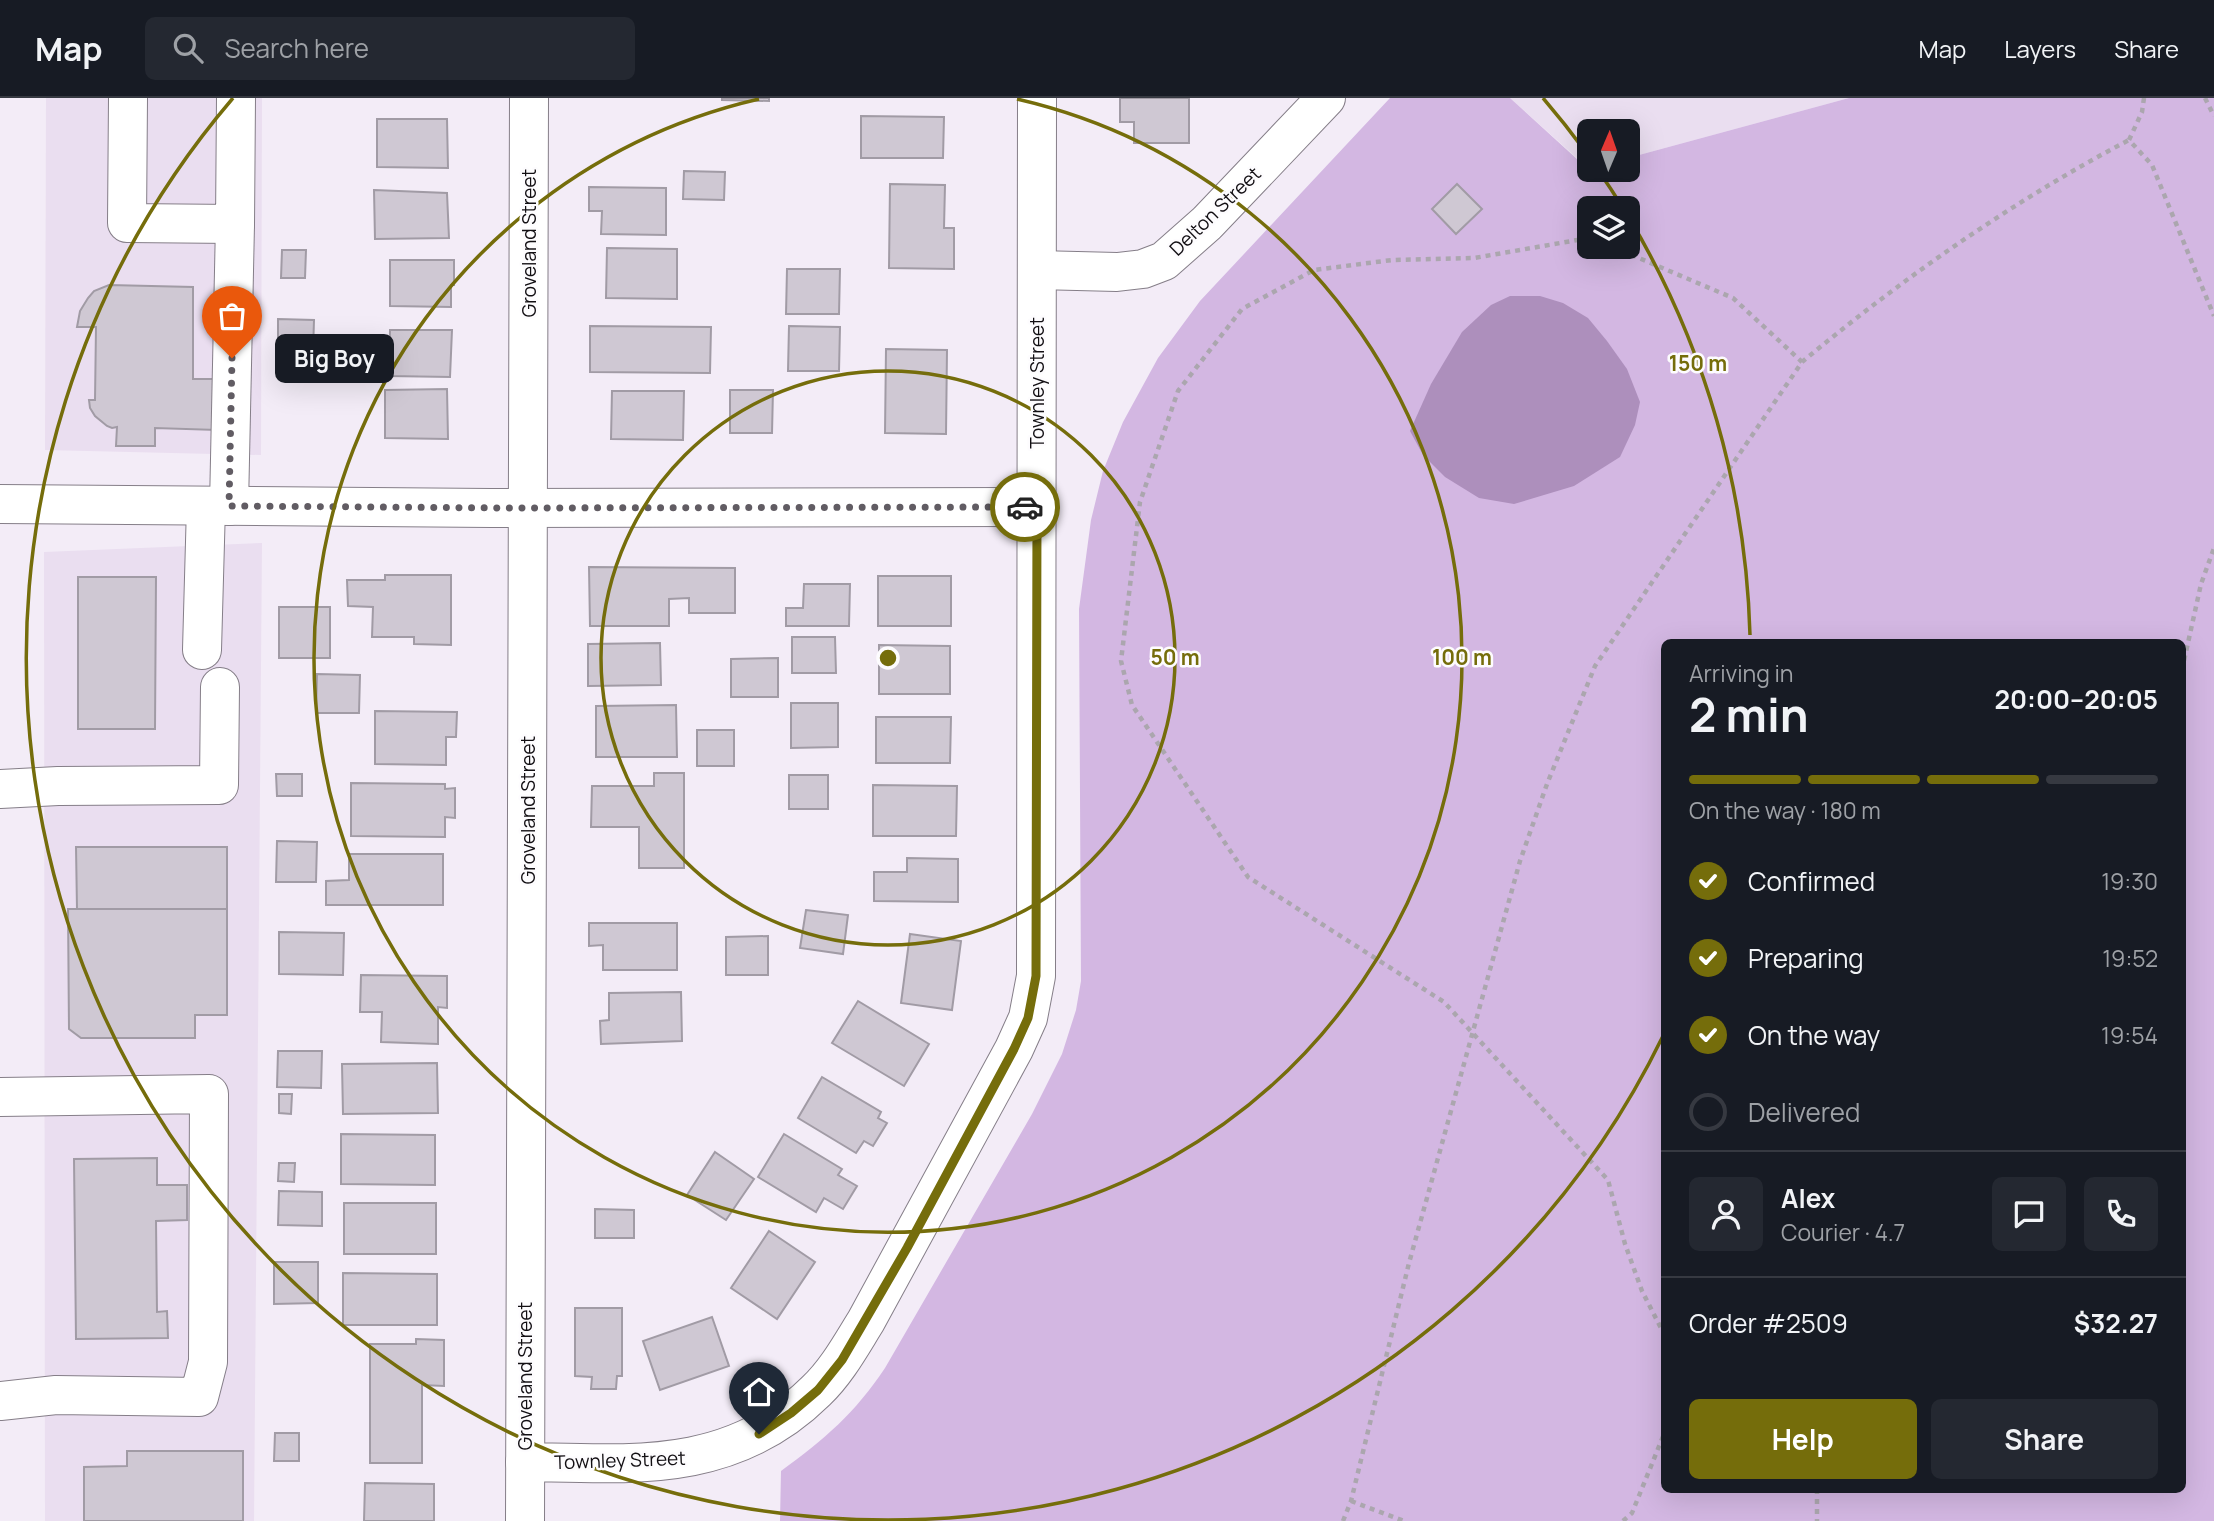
<!DOCTYPE html>
<meta charset="utf-8">
<style>
:root{--surface:#171b24;--page:#242831;--text:#f1f3f6;--muted:#9ea1a6;--line:#363941;--accent:#756d0b}
body{margin:0;font-family:Manrope,sans-serif;background:var(--page);color:var(--text);height:100vh;display:flex;flex-direction:column;font-size:26px;white-space:nowrap}
*{box-sizing:border-box;margin:0}
p{font-size:23px;color:var(--muted)}
.icon{flex:none;width:38px;height:38px;fill:none;stroke:currentColor;stroke-width:2;stroke-linecap:round;stroke-linejoin:round}
.map{position:relative;flex:1;overflow:hidden}
.details{position:absolute;left:1661px;top:541px;width:525px;height:854px;display:flex;flex-direction:column;background:var(--surface);border-radius:10px;box-shadow:0 7px 28px #0002}
.details>*{flex:none}
.needle{width:46px;rotate:2deg}
.buttons{position:absolute;left:1577px;top:21px;display:grid;gap:14px}
.buttons a{display:grid;place-items:center;width:63px;height:63px;border-radius:10px;background:var(--surface);box-shadow:0 7px 28px #0002;font-size:35px}
.pin{position:absolute;display:grid;place-items:center;width:60px;height:60px;color:#fff;margin:-72px -30px;border-radius:50% 50% 50% 0;rotate:-45deg;box-shadow:0 0 7px #0007}
.pin .icon{rotate:45deg}
.courier{position:absolute;display:grid;place-items:center;width:70px;height:70px;margin:-35px;border:5px solid #756d0b;border-radius:50%;background:#fff;color:#222;box-shadow:0 2px 9px #0007}
.bubble{position:absolute;height:49px;border-radius:10px;background:var(--surface);box-shadow:0 7px 28px #0002;font-size:23px;font-weight:700;line-height:49px;text-align:center}
.overview em{font-style:normal;font-weight:700}
.overview div{display:flex;flex-direction:column-reverse}
.overview{display:flex;align-items:center;justify-content:space-between;height:119px;padding:0 28px}
h1{font-size:46px;font-weight:700;line-height:52px}
.bar{display:grid;grid-template-columns:repeat(4,1fr);gap:10px 7px;align-content:center;height:84px;padding:0 28px}
.bar i{height:9px;border-radius:5px;background:var(--line)}
.bar .selected{background:var(--accent)}
.bar p{grid-column:span 4}
.line{display:flex;align-items:center;gap:18px;padding:0 28px;border-top:2px solid var(--line)}
.line div{flex:1}
.round{display:grid;place-items:center;flex:none;width:74px;height:74px;border-radius:10px;background:var(--page)}
ol{padding:0 28px;list-style:none}
li{display:flex;align-items:center;gap:21px;height:77px}
li p{margin-inline-start:auto}
li .icon{padding:7px;border-radius:50%;background:var(--accent);color:#fff;stroke-width:4}
li:last-child{color:var(--muted)}
li i{width:38px;height:38px;border:4px solid var(--line);border-radius:50%}
.cta{display:flex;gap:14px;margin-top:auto;padding:14px 28px}
.cta a{flex:1;height:80px;border-radius:10px;background:var(--accent);color:#fff;font-size:28px;font-weight:700;line-height:80px;text-align:center}
.cta a+a{background:var(--page);color:var(--text)}
header{display:flex;align-items:center;gap:42px;box-sizing:border-box;height:98px;padding:0 35px;background:var(--surface);border-bottom:2px solid var(--line)}
header strong{font-size:33px}
nav{display:flex;gap:38px;margin-inline-start:auto;font-size:24px}
.search{width:490px;height:63px;background:var(--page);display:flex;align-items:center;gap:18px;box-sizing:border-box;padding:0 24px;border-radius:10px;color:var(--muted);font-size:26px}
.map>svg:first-child{display:block}
.built{fill:#eadef0}
.green{fill:#d3b7e2;fill-rule:evenodd}
.water{fill:#ad8fbc}
.building{fill:#cfc8d3;stroke:#a19ba5;stroke-width:2}
.lines{fill:none;stroke-linecap:round;stroke-linejoin:round}
.minor-casing{stroke:#857e88;stroke-width:40}
.path{stroke:#aba6ae;stroke-width:4.5;stroke-dasharray:5 5;stroke-linecap:butt}
.minor{stroke:#fff;stroke-width:38}
.done{stroke:#615c63;stroke-width:7;stroke-dasharray:0 12.6}
.route{stroke:#756d0b;stroke-width:9}
.ring{fill:none;stroke:#756d0b;stroke-width:3.5}
.labels{text-anchor:middle;stroke-width:5;stroke-linejoin:round;paint-order:stroke}
.street-label{font-size:19px;fill:#120f13;stroke:#fdfcfe}
.centre{fill:#756d0b;stroke:#fdfcfe;stroke-width:3.5}
.ring-label{font-size:21px;text-anchor:middle;font-weight:bold;fill:#756d0b;stroke:#fdfcfe;stroke-width:5;stroke-linejoin:round;paint-order:stroke}
</style>
<header>
<strong>Map</strong>
<div class="search"><svg class="icon" aria-label="search" viewBox="0 0 24 24"><circle cx="10" cy="10" r="6"/><path d="M15 15l6 6"/></svg>Search here</div>
<nav><a>Map</a><a>Layers</a><a>Share</a></nav>
</header>
<div class="map">
<svg width="2214" height="1423" viewBox="0 0 2214 1423">
<rect width="100%" height="100%" fill="#f3ecf7"/>
<g class="built">
<polygon points="46,0 262,0 261,357 45,352"/>
<polygon points="1510,0 1849,0 1628,60 1628,33 1589,33 1588,70"/>
<polygon points="262,445 254,1423 45,1423 44,454"/>
</g>
<path class="green" d="M1390 0H1510L1589 72H1628V60L1849 0H2214V1423H780L781 1373C825 1341 855 1315 885 1270L1032 1016 1062 956 1076 912 1081 883 1079 511 1091 422 1103 373 1123 324 1158 260 1200 203ZM1589 110H1628V149H1589ZM1664 544H2182V1391H1664Z"/>
<polygon class="water" points="1510,198 1540,198 1563,205 1588,220 1607,243 1627,271 1640,304 1635,327 1620,359 1574,388 1514,406 1479,400 1445,379 1423,357 1410,333 1431,286 1462,234 1491,207"/>
<g class="building">
<polygon points="722,0 769,0 769,3 722,2"/>
<polygon points="1120,0 1189,0 1189,45 1134,45 1134,24 1120,24"/>
<polygon points="861,18 944,19 943,60 861,60"/>
<polygon points="377,21 447,21 448,70 377,69"/>
<polygon points="684,73 725,74 724,102 683,101"/>
<polygon points="890,86 945,87 944,130 954,130 954,171 889,170"/>
<polygon points="1457,86 1482,111 1456,136 1432,111"/>
<polygon points="589,89 666,90 666,137 601,136 602,113 589,113"/>
<polygon points="374,92 447,95 449,140 375,141"/>
<polygon points="607,150 677,151 677,201 606,200"/>
<polygon points="282,152 306,152 305,180 281,180"/>
<polygon points="390,162 454,162 454,187 451,187 451,209 390,208"/>
<polygon points="787,171 840,171 839,216 786,216"/>
<polygon points="109,187 193,189 193,281 216,281 217,332 155,330 155,348 116,348 117,329 112,330 107,328 95,318 90,310 89,302 95,302 96,229 77,229 80,213 88,200 94,193"/>
<polygon points="278,221 314,222 313,254 278,254"/>
<polygon points="590,228 711,229 710,275 590,274"/>
<polygon points="789,228 840,229 839,273 788,273"/>
<polygon points="390,232 452,232 450,279 389,278"/>
<polygon points="886,251 947,252 946,336 885,335"/>
<polygon points="447,291 448,341 385,340 385,292"/>
<polygon points="730,292 773,292 772,335 730,335"/>
<polygon points="612,293 684,293 683,342 611,341"/>
<polygon points="589,469 735,470 735,515 689,515 689,500 669,501 669,528 590,528"/>
<polygon points="385,477 451,477 451,547 414,546 414,539 372,539 373,509 348,508 347,482 385,482"/>
<rect x="878" y="478" width="73" height="50"/>
<polygon points="78,479 156,479 155,631 78,631"/>
<polygon points="804,486 850,486 849,528 786,528 786,510 803,510"/>
<rect x="279" y="509" width="51" height="51"/>
<polygon points="792,539 835,539 836,575 792,575"/>
<polygon points="660,545 661,587 588,588 588,546"/>
<polygon points="879,547 950,548 950,596 879,596"/>
<polygon points="778,560 778,599 731,599 731,561"/>
<polygon points="317,576 360,577 359,615 316,615"/>
<polygon points="791,605 838,605 838,649 791,650"/>
<polygon points="676,607 677,659 596,659 596,608"/>
<polygon points="375,613 457,614 456,639 446,639 446,667 375,666"/>
<polygon points="876,619 951,619 950,665 876,665"/>
<rect x="697" y="632" width="37" height="36"/>
<polygon points="654,675 684,675 684,770 639,770 639,729 591,729 592,688 654,688"/>
<polygon points="276,676 302,676 302,698 277,698"/>
<rect x="789" y="677" width="39" height="34"/>
<polygon points="351,685 445,686 445,691 455,690 455,720 445,719 445,739 351,738"/>
<polygon points="873,687 957,688 956,738 873,738"/>
<polygon points="277,743 317,744 316,784 276,784"/>
<polygon points="76,749 227,749 227,811 77,811"/>
<polygon points="349,756 443,756 443,807 326,807 326,783 349,782"/>
<polygon points="907,760 958,761 958,804 874,803 874,774 907,774"/>
<polygon points="68,811 227,811 227,917 195,917 195,940 81,940 69,931"/>
<polygon points="806,812 848,817 843,856 800,850"/>
<polygon points="589,825 677,825 677,872 603,872 603,847 589,848"/>
<polygon points="279,834 344,835 343,877 279,876"/>
<polygon points="910,836 961,843 952,912 901,905"/>
<polygon points="768,838 768,877 726,877 726,839"/>
<polygon points="361,877 447,878 447,910 438,909 438,946 381,944 382,914 360,914"/>
<polygon points="681,894 682,943 601,946 600,923 609,922 609,895"/>
<polygon points="858,903 929,946 904,988 832,945"/>
<polygon points="278,953 322,953 321,990 277,989"/>
<polygon points="437,965 438,1015 343,1016 342,966"/>
<polygon points="822,979 881,1014 878,1020 887,1025 873,1048 864,1043 856,1055 798,1020"/>
<polygon points="279,996 292,996 291,1016 279,1015"/>
<polygon points="341,1036 435,1037 435,1087 341,1086"/>
<polygon points="784,1036 842,1071 838,1077 857,1088 843,1111 824,1100 816,1114 758,1079"/>
<polygon points="715,1054 754,1081 726,1122 687,1097"/>
<polygon points="157,1060 157,1087 187,1087 187,1122 156,1123 157,1214 167,1213 168,1240 76,1241 74,1061"/>
<polygon points="279,1065 295,1065 294,1084 278,1083"/>
<polygon points="279,1093 322,1094 322,1128 278,1127"/>
<rect x="344" y="1105" width="92" height="51"/>
<polygon points="595,1111 634,1112 634,1140 595,1140"/>
<polygon points="769,1133 815,1164 777,1221 731,1190"/>
<polygon points="274,1164 318,1164 318,1205 274,1206"/>
<polygon points="343,1175 437,1176 437,1227 343,1227"/>
<polygon points="575,1210 622,1210 622,1278 617,1278 616,1291 591,1291 592,1279 575,1278"/>
<polygon points="712,1219 729,1268 660,1292 643,1243"/>
<polygon points="416,1241 444,1242 444,1288 422,1287 422,1365 370,1365 370,1246 416,1246"/>
<polygon points="275,1335 299,1335 299,1363 274,1363"/>
<polygon points="127,1353 243,1353 243,1423 84,1423 84,1369 127,1368"/>
<polygon points="365,1385 434,1386 434,1423 364,1423"/>
</g>
<g class="lines">
<g class="minor-casing">
<g id="minor">
<polyline points="128,0 127,125 235,126 236,0"/>
<polyline points="1037,172 1117,174 1143,171 1164,163 1207,125 1326,0"/>
<polyline points="0,406 491,410 1037,409"/>
<polyline points="229,408 235,126"/>
<polyline points="202,552 206,408"/>
<polyline points="0,691 58,688 219,687 220,589"/>
<polyline points="0,999 209,996 208,1264 199,1299 56,1297 0,1303"/>
<path d="M525 1364C634 1366 732 1376 816 1293 837 1273 851 1247 866 1223L1014 951 1028 920 1036 878 1037 0"/>
<polyline points="525,1423 529,0"/>
</g>
</g>
<g class="path">
<polyline points="2144,0 2142,14 2129,42 2152,67 2214,218"/>
<polyline points="2205,0 2214,18"/>
<polyline points="1589,140 1474,160 1392,162 1314,172 1242,211 1178,293 1140,404 1121,563 1132,607 1248,779 1444,904 1608,1082 1625,1146 1642,1193 1664,1236"/>
<polyline points="1613,149 1733,200 1802,264"/>
<polyline points="2182,572 2201,486 2214,450"/>
<polyline points="1817,1391 1817,1423"/>
<polyline points="1351,1403 1404,1423"/>
<path d="M1343 1423 1351 1403 1409 1165 1520 763 1547 686 1595 568 1802 264C1903 180 2013 103 2129 42"/>
<polyline points="1623,1423 1632,1415 1664,1336"/>
</g>
<use href="#minor" class="minor"/>
</g>
<g class="lines">
<polyline class="done" points="232,260 229,408 510,410 1025,409"/>
<polyline class="route" points="759,1336 791,1315 818,1292 842,1262 907,1150 1014,951 1028,920 1036,878 1037,409 1025,409"/>
</g>
<g class="ring">
<circle cx="888" cy="560" r="287"/>
<path d="M1017 1A574 574 0 1 1 759 1"/>
<path d="M1663 938A862 862 0 1 1 233 0M1543 0A862 862 0 0 1 1585 53M1598 72A862 862 0 0 1 1623 110M1631 123A862 862 0 0 1 1750 537"/>
</g>
<g class="labels">
<g class="street-label">
<text transform="translate(1215 113) rotate(-44)" y="7">Delton Street</text>
<text transform="translate(529 145) rotate(-90)" y="7">Groveland Street</text>
<text transform="translate(1037 285) rotate(-90)" y="7">Townley Street</text>
<text transform="translate(528 712) rotate(-90)" y="7">Groveland Street</text>
<text transform="translate(525 1278) rotate(-90)" y="7">Groveland Street</text>
<text transform="translate(620 1362) rotate(-2)" y="7">Townley Street</text>
</g>
</g>
<circle cx="888" cy="560" r="10" class="centre"/>
<g class="ring-label">
<text x="1698" y="273">150 m</text>
<text x="1175" y="567">50 m</text>
<text x="1462" y="567">100 m</text>
</g>
</svg>
<div class="buttons">
<a><svg class="needle" viewBox="-14 -14 28 28"><path d="M0-13l5 13h-10z" fill="#e53935"/><path d="M0 13l5-13h-10z" fill="#9ea1a6"/></svg></a>
<a><svg class="icon" aria-label="layers" viewBox="0 0 24 24"><path d="M12 4l9 5-9 5-9-5zM3 14l9 5 9-5"/></svg></a>
</div>
<div class="pin" style="left:232px;top:260px;background:#ea580c"><svg class="icon" aria-label="bag" viewBox="0 0 24 24"><path d="M5 8h14l-1 12H6zM9 8a3 3 0 0 1 6 0"/></svg></div>
<div class="pin" style="left:759px;top:1336px;background:#1f2937"><svg class="icon" aria-label="home" viewBox="0 0 24 24"><path d="M3 11l9-7 9 7M6 9v11h12V9"/></svg></div>
<div class="courier" style="left:1025px;top:409px"><svg class="icon" aria-label="car" viewBox="0 0 24 24"><path d="M5 17H2v-5l4-1 3-4h7l3 4 3 1v5h-3M9 17h6M6 11h13"/><circle cx="7" cy="17" r="2"/><circle cx="17" cy="17" r="2"/></svg></div>
<div class="bubble" style="left:275px;top:236px;width:119px">Big Boy</div>
<section class="details">
<div class="overview"><div><h1>2 min</h1><p>Arriving in</p></div><em>20:00–20:05</em></div>
<div class="bar"><i class="selected"></i><i class="selected"></i><i class="selected"></i><i></i><p>On the way · 180 m</p></div>
<ol>
<li><svg class="icon" aria-label="check" viewBox="0 0 24 24"><path d="M5 12l5 5 9-10"/></svg>Confirmed<p>19:30</p></li>
<li><svg class="icon" aria-label="check" viewBox="0 0 24 24"><path d="M5 12l5 5 9-10"/></svg>Preparing<p>19:52</p></li>
<li><svg class="icon" aria-label="check" viewBox="0 0 24 24"><path d="M5 12l5 5 9-10"/></svg>On the way<p>19:54</p></li>
<li><i></i>Delivered</li>
</ol>
<div class="line" style="height:126px"><a class="round"><svg class="icon" aria-label="person" viewBox="0 0 24 24"><circle cx="12" cy="8" r="4"/><path d="M4 21q1-7 8-7t8 7"/></svg></a><div><b>Alex</b><p>Courier · 4.7</p></div><a class="round"><svg class="icon" aria-label="chat" viewBox="0 0 24 24"><path d="M4 5h16v11H9l-5 4z"/></svg></a><a class="round"><svg class="icon" aria-label="phone" viewBox="0 0 24 24"><path d="M5 4h4l2 5-3 2q2 4 5 5l2-3 5 2v4C11 20 4 13 5 4z"/></svg></a></div>
<div class="line" style="height:91px"><div>Order #2509</div><b>$32.27</b></div>
<div class="cta"><a>Help</a><a>Share</a></div>
</section>
</div>
